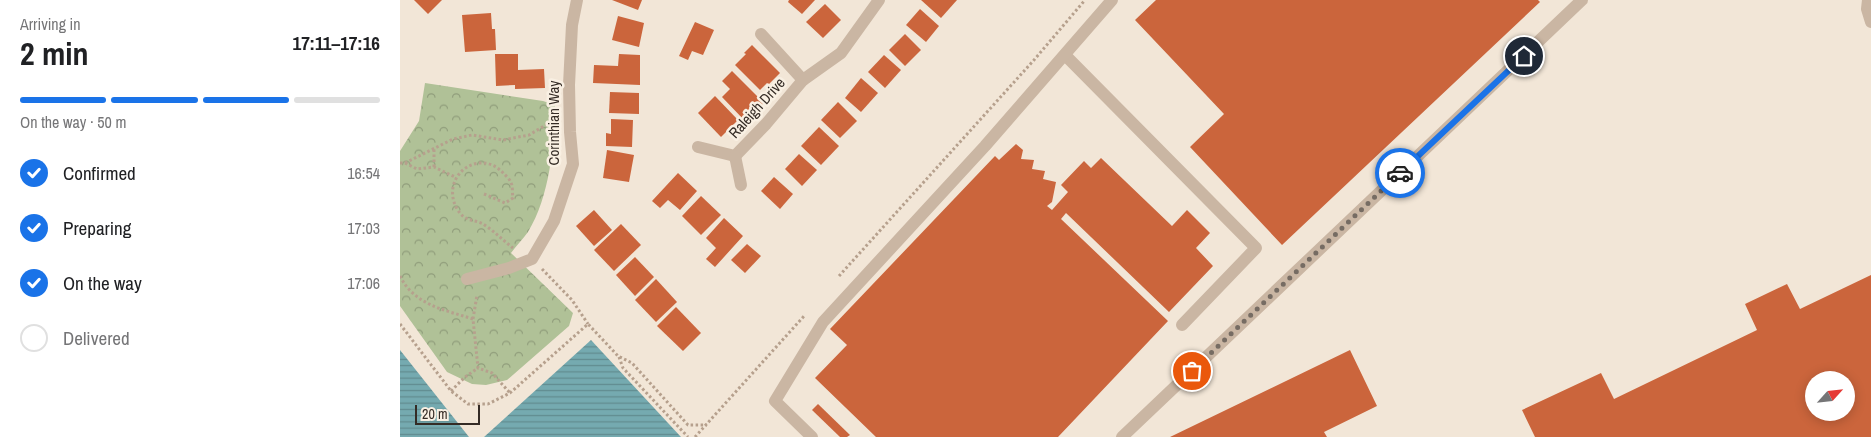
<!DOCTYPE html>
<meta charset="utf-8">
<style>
:root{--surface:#fff;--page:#f2f2f2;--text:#202124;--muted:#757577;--line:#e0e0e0;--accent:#1a73e8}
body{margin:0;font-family:"Archivo Narrow",sans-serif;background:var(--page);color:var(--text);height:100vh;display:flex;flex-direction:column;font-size:19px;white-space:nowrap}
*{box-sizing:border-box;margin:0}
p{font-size:16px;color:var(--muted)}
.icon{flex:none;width:28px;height:28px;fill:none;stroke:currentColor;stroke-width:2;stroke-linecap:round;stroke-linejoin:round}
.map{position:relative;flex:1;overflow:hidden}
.drawer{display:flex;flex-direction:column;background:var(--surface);width:400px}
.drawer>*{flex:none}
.needle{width:32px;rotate:63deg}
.tools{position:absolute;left:1405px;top:371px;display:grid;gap:10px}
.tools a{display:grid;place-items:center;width:50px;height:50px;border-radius:50%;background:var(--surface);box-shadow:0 2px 12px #0003;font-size:25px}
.scale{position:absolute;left:15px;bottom:12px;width:65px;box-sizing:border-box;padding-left:5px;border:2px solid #342b25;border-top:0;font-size:14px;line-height:18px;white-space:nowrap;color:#342b25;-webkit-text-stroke:4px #f9f0e3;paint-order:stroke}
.pin{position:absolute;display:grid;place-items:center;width:42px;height:42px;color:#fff;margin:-21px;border:2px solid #fff;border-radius:50%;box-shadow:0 1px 5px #0007}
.courier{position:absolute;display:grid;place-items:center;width:50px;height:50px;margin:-25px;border:4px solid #1a73e8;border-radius:50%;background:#fff;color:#222;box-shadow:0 1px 6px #0007}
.headline em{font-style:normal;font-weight:800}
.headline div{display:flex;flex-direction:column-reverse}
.headline{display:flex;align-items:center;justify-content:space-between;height:85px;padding:0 20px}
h1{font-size:32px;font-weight:800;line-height:38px}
.bar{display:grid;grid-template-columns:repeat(4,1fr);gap:8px 5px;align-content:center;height:60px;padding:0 20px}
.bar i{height:6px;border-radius:4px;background:var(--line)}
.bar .selected{background:var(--accent)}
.bar p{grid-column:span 4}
ol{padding:0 20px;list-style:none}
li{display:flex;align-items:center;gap:15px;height:55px}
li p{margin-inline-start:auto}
li .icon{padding:5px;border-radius:50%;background:var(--accent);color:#fff;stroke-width:4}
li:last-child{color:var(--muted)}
li i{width:28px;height:28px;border:2px solid var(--line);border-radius:50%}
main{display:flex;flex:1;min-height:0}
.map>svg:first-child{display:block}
.park{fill:url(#park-crowns)}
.water{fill:url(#water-rules)}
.building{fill:#cb653c;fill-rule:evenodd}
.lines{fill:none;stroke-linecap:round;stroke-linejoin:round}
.path{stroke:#b6a08d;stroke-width:3;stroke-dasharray:2.5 2.5;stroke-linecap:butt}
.minor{stroke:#cab6a3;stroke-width:12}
.done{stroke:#766c63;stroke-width:5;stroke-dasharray:0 9}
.route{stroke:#1a73e8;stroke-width:6}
.labels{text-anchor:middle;stroke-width:5;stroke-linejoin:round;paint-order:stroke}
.street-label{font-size:15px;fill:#342b25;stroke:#f9f0e3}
</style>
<main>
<section class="drawer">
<div class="headline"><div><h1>2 min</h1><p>Arriving in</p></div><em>17:11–17:16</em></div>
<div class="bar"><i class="selected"></i><i class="selected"></i><i class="selected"></i><i></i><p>On the way · 50 m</p></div>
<ol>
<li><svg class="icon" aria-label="check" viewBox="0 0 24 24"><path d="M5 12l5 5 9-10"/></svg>Confirmed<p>16:54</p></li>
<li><svg class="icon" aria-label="check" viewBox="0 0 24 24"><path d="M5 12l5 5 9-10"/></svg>Preparing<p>17:03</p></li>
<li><svg class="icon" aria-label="check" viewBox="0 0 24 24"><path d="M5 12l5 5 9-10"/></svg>On the way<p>17:06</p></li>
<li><i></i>Delivered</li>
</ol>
</section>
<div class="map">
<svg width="1471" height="437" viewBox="0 0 1471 437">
<defs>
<pattern id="park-crowns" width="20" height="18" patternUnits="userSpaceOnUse" patternTransform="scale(1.25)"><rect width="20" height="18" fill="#b0c197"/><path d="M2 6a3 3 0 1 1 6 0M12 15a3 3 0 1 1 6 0" fill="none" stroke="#909d7b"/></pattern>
<pattern id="water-rules" width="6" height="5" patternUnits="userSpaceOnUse" patternTransform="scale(1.25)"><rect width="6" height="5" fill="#75aab0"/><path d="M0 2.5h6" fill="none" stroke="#618b8f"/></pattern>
</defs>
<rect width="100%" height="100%" fill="#f2e6d7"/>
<path class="park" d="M25 83 143 101 155 105C154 146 150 196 128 232 123 239 116 246 111 253L173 313 169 326 107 380 86 385 72 384 47 372 0 306V151L19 121Z"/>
<g class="water">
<polygon points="191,340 281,437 84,437"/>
<polygon points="0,350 69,437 0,437"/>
</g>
<g class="building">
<polygon points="14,0 42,0 28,14"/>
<polygon points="212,0 242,0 238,10"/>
<polygon points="389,0 415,0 402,14 388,2"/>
<polygon points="521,0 557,0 541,18"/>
<polygon points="756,0 1138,0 1140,2 882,245 790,147 824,114 735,20"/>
<polygon points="425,4 441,20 423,38 406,22"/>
<polygon points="520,9 539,26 526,42 506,25"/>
<polygon points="91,13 92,29 95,29 96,50 65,52 62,15"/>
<polygon points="218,16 244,23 239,47 212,40"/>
<polygon points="295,22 314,30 303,55 292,51 288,60 279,56"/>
<polygon points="505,34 521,50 505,66 489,50"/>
<polygon points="352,45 380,73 369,84 367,83 360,90 335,65 346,54 344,53"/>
<polygon points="95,54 118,54 118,70 144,69 145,88 115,89 115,85 96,86"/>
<polygon points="219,54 240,55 240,85 193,83 194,65 218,66"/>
<polygon points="484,55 501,70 485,88 468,72"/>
<polygon points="332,71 364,103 345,121 322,97 330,89 322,81"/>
<polygon points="461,78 478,93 461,112 445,98"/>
<polygon points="210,92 239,93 239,114 209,113"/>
<polygon points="315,96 338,120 321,137 298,113"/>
<polygon points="438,102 457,121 440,138 421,120"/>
<polygon points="211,119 233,120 232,147 206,146 206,133 211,134"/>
<polygon points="419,127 439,146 421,165 401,146"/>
<polygon points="616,144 623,150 621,159 634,160 632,169 645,171 643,179 656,182 652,202 647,206 652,210 668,192 661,185 684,161 691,168 701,158 772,226 787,210 810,233 796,248 813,266 769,312 666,213 661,219 768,321 658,437 476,437 415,378 447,345 430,329 595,156 599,160"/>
<polygon points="207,150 234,155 229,182 203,178"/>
<polygon points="399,154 417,170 402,186 385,169"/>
<polygon points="278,173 297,191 280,210 268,200 260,208 252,201"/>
<polygon points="374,177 393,194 380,209 361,191"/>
<polygon points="301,196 321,215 301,235 282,216"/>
<polygon points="194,210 212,230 194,246 176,226"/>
<polygon points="324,218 343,236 315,267 306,259 316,248 306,238"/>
<polygon points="221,224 241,245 214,271 194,250"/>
<polygon points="347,244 361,256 345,273 331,260"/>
<polygon points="235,257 254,277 235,296 216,275"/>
<path d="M1471 275V437H1135L1122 410 1201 373 1214 399 1357 330 1345 304 1387 284 1400 309ZM1414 380H1446V412H1414Z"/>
<polygon points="256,279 277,302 256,322 235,300"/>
<polygon points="276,307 301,333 283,351 257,326"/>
<polygon points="950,350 977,406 924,432 927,437 770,437"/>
<polygon points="418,404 450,435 447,437 440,437 412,410"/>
</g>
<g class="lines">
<g class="path">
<polyline points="0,163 5,163 17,169 34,167 55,177"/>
<polyline points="5,163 53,139 72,135 103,140 129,135 154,120"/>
<polyline points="34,167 34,147"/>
<path d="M84 194 105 203 113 198C112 193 113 186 111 183 110 179 106 176 104 174 80 146 39 176 57 209 66 224 76 218 86 226 96 233 104 241 113 248"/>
<polyline points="142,269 172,300 188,324"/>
<path d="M0 276C14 305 45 310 73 319L78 368 92 373 110 393"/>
<polyline points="439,276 634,60 685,0"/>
<polyline points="73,319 77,295"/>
<polyline points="0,324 51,391 68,404 88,404 110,393 188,324 218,356 232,363 288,425 307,425"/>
<polyline points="219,357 223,368 288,437"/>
<polyline points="51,391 65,377 78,368"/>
<polyline points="295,437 405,315"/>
</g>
<g class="minor">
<polyline points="1468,0 1467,9 1471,22"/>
<polyline points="361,34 403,80"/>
<polyline points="665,55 856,248 782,325"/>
<polyline points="298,147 335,156 366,124 403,80 441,53 479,0"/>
<polyline points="335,156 341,185"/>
<polyline points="67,279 109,268 132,259 154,221 173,164 170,132 169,85 172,25 177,0"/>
<polyline points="412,437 375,401 423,322 585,146 712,0"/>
<polyline points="722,437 1182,0"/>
</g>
</g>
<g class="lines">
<polyline class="done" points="792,371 1000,173"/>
<polyline class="route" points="1000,173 1124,56"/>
</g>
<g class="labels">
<g class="street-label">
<text transform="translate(357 108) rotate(-48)" y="5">Raleigh Drive</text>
<text transform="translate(154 123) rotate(-90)" y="5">Corinthian Way</text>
</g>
</g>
</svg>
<div class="tools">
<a><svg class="needle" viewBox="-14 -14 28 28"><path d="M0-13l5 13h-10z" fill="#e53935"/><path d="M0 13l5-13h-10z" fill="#757577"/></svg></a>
</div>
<div class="scale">20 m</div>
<div class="pin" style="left:792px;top:371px;background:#ea580c"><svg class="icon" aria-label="bag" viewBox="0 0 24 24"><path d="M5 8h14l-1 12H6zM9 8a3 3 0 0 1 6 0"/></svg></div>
<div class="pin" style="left:1124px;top:56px;background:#1f2937"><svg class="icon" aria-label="home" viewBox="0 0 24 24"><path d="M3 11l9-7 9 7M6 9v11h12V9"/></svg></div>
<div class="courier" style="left:1000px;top:173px"><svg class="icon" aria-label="car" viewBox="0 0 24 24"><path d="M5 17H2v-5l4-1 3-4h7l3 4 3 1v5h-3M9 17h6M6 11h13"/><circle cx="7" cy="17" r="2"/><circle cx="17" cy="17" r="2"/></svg></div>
</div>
</main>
